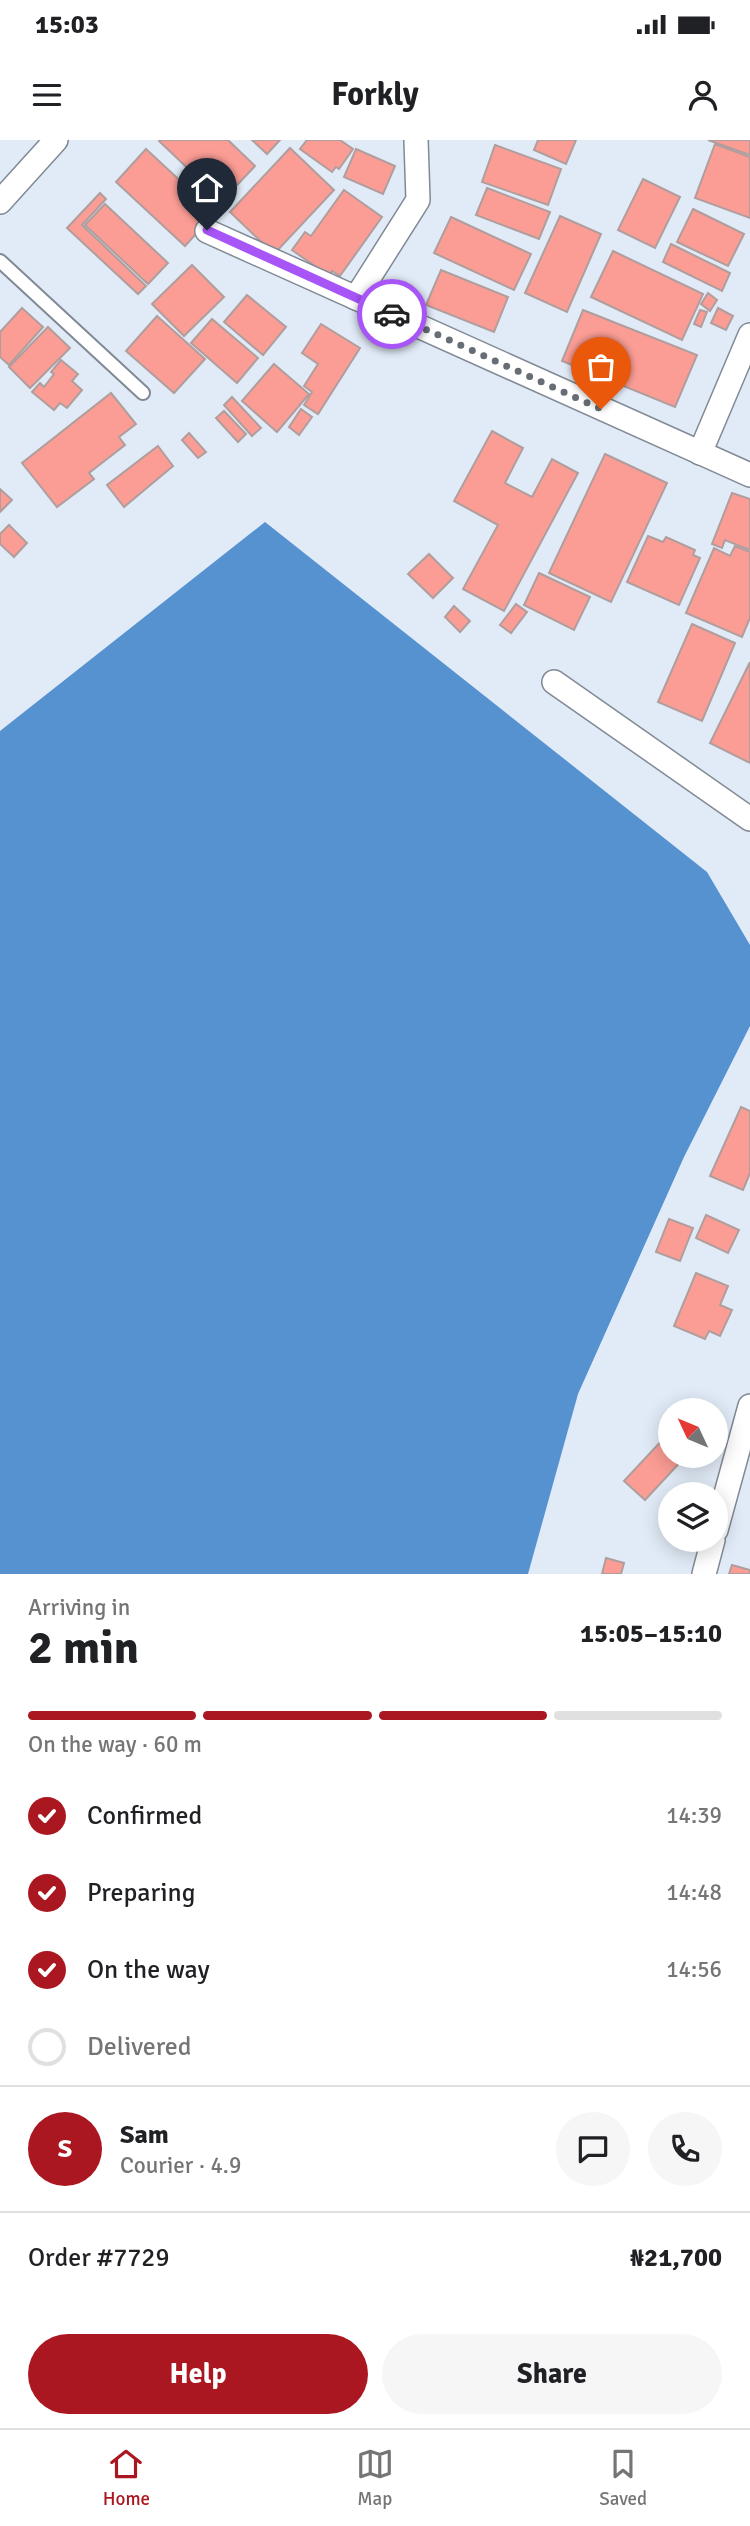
<!DOCTYPE html>
<meta charset="utf-8">
<style>
:root{--surface:#fff;--page:#f6f6f6;--text:#202124;--muted:#757577;--line:#e0e0e0;--accent:#ab1721}
body{margin:0;font-family:Signika,sans-serif;background:var(--page);color:var(--text);height:100vh;display:flex;flex-direction:column;font-size:26px;white-space:nowrap}
*{box-sizing:border-box;margin:0}
p{font-size:23px;color:var(--muted)}
.icon{flex:none;width:38px;height:38px;fill:none;stroke:currentColor;stroke-width:2;stroke-linecap:round;stroke-linejoin:round}
.map{position:relative;height:1434px;overflow:hidden}
.details{display:flex;flex-direction:column;background:var(--surface);flex:1}
.details>*{flex:none}
.needle{width:46px;rotate:314deg}
.tools{position:absolute;left:658px;top:1258px;display:grid;gap:14px}
.tools a{display:grid;place-items:center;width:70px;height:70px;border-radius:50%;background:var(--surface);box-shadow:0 4px 18px #0003;font-size:35px}
.pin{position:absolute;display:grid;place-items:center;width:60px;height:60px;color:#fff;margin:-72px -30px;border-radius:50% 50% 50% 0;rotate:-45deg;box-shadow:0 0 7px #0007}
.pin .icon{rotate:45deg}
.courier{position:absolute;display:grid;place-items:center;width:70px;height:70px;margin:-35px;border:5px solid #a855f7;border-radius:50%;background:#fff;color:#222;box-shadow:0 2px 9px #0007}
.overview em{font-style:normal;font-weight:700}
.overview div{display:flex;flex-direction:column-reverse}
.overview{display:flex;align-items:center;justify-content:space-between;height:119px;padding:0 28px}
h1{font-size:46px;font-weight:700;line-height:52px}
.bar{display:grid;grid-template-columns:repeat(4,1fr);gap:10px 7px;align-content:center;height:84px;padding:0 28px}
.bar i{height:9px;border-radius:5px;background:var(--line)}
.bar .current{background:var(--accent)}
.bar p{grid-column:span 4}
.line{display:flex;align-items:center;gap:18px;padding:0 28px;border-top:2px solid var(--line)}
.line div{flex:1}
.round{display:grid;place-items:center;flex:none;width:74px;height:74px;border-radius:37px;background:var(--page)}
ol{padding:0 28px;list-style:none}
li{display:flex;align-items:center;gap:21px;height:77px}
li p{margin-inline-start:auto}
li .icon{padding:7px;border-radius:50%;background:var(--accent);color:#fff;stroke-width:4}
li:last-child{color:var(--muted)}
li i{width:38px;height:38px;border:4px solid var(--line);border-radius:50%}
.action{display:flex;gap:14px;margin-top:auto;padding:14px 28px}
.action a{flex:1;height:80px;border-radius:42px;background:var(--accent);color:#fff;font-size:28px;font-weight:700;line-height:80px;text-align:center}
.action a+a{background:var(--page);color:var(--text)}
.status{display:flex;justify-content:space-between;align-items:center;height:49px;padding:0 35px;background:var(--surface);direction:ltr}
.status svg{height:19px;fill:currentColor}
header{display:flex;justify-content:space-between;align-items:center;height:91px;padding:0 28px;background:var(--surface);font-size:32px;font-weight:700}
.tab-bar{display:flex;justify-content:space-around;align-items:center;height:98px;border-top:2px solid var(--line);background:var(--surface);font-size:19px;color:var(--muted)}
.tab-bar a{display:grid;justify-items:center;gap:4px}
.tab-bar .current{color:var(--accent)}
.map>svg:first-child{display:block}
.water{fill:#5691d0}
.building{fill:#fb9d95;stroke:#af9e9d;stroke-width:2}
.lines{fill:none;stroke-linecap:round;stroke-linejoin:round}
.service-casing{stroke:#808994;stroke-width:16}
.minor-casing{stroke:#808994;stroke-width:26}
.service{stroke:#fff;stroke-width:12}
.minor{stroke:#fff;stroke-width:23}
.done{stroke:#676d74;stroke-width:7;stroke-dasharray:0 12.6}
.route{stroke:#a855f7;stroke-width:9}
</style>
<div class="status"><b>15:03</b><svg viewBox="0 0 49 12"><path d="M0 12V9h3v3zM5 12V6h3v6zM10 12V3h3v9zM15 12V0h3v12zM26 1h20v11H26zM47 4h2v5h-2z"/></svg></div>
<header><svg class="icon" aria-label="menu" viewBox="0 0 24 24"><path d="M4 6h16M4 12h16M4 18h16"/></svg>Forkly<svg class="icon" aria-label="person" viewBox="0 0 24 24"><circle cx="12" cy="8" r="4"/><path d="M4 21q1-7 8-7t8 7"/></svg></header>
<div class="map">
<svg width="750" height="1434" viewBox="0 0 750 1434">
<rect width="100%" height="100%" fill="#e1ebf7"/>
<polygon class="water" points="265,382 707,732 750,805 750,886 684,1017 578,1254 528,1434 0,1434 0,591"/>
<g class="building">
<polygon points="160,0 228,0 255,26 222,61 159,1"/>
<polygon points="252,0 280,0 267,14"/>
<polygon points="307,0 340,0 353,9 339,29 336,27 332,32 300,9"/>
<polygon points="538,0 576,0 566,24 534,10"/>
<polygon points="708,0 750,0 750,15"/>
<polygon points="715,4 750,17 750,78 695,58"/>
<polygon points="495,5 561,29 548,65 482,42"/>
<polygon points="290,8 334,50 274,114 230,72"/>
<polygon points="146,9 215,73 185,106 116,42"/>
<polygon points="356,9 395,26 383,54 344,37"/>
<polygon points="643,39 680,57 655,108 618,90"/>
<polygon points="487,48 550,72 539,99 476,75"/>
<polygon points="344,50 382,77 340,136 332,131 329,136 292,110 305,92 311,96"/>
<polygon points="100,53 106,59 82,85 146,146 138,154 67,88"/>
<polygon points="105,64 168,123 148,144 85,85"/>
<polygon points="693,69 744,94 728,126 677,102"/>
<polygon points="560,76 601,94 567,172 525,153"/>
<polygon points="451,77 531,114 514,150 434,113"/>
<polygon points="671,104 730,133 722,151 663,122"/>
<polygon points="613,111 703,154 682,200 591,157"/>
<polygon points="192,125 224,157 184,196 152,164"/>
<polygon points="441,130 508,157 494,192 426,165"/>
<polygon points="708,153 717,160 710,171 701,164"/>
<polygon points="247,155 286,187 263,215 224,182"/>
<polygon points="22,168 43,187 9,225 0,217 0,192"/>
<polygon points="718,168 733,176 726,190 711,183"/>
<polygon points="583,170 697,215 675,267 562,221"/>
<polygon points="700,170 707,172 701,187 694,184"/>
<polygon points="157,176 205,219 174,253 126,211"/>
<polygon points="212,179 258,218 237,243 191,203"/>
<polygon points="321,184 360,208 318,274 304,265 312,252 304,246 318,224 302,213"/>
<polygon points="48,187 70,208 30,248 9,227"/>
<polygon points="61,220 78,234 72,241 82,250 67,268 60,263 54,270 32,252 40,243 44,247 54,234 51,232"/>
<polygon points="274,224 309,254 277,292 242,261"/>
<polygon points="111,253 136,284 119,297 125,305 89,333 94,339 57,367 22,323"/>
<polygon points="232,257 261,288 252,296 224,265"/>
<polygon points="301,269 312,277 299,295 289,287"/>
<polygon points="224,271 246,294 238,302 216,278"/>
<polygon points="492,291 523,308 505,343 532,357 552,319 578,333 504,471 463,449 498,385 454,361"/>
<polygon points="189,293 206,312 198,318 182,300"/>
<polygon points="158,306 173,326 124,367 107,345"/>
<polygon points="605,314 667,343 611,462 549,433"/>
<polygon points="0,349 12,360 0,372"/>
<polygon points="732,353 750,359 750,410 725,400 722,408 712,404"/>
<polygon points="9,385 27,403 14,417 0,404 0,394"/>
<polygon points="648,396 663,402 666,397 695,410 693,415 700,418 679,465 627,442"/>
<polygon points="735,406 750,412 750,478 742,497 686,473 714,408 730,416"/>
<polygon points="429,414 453,438 433,458 408,434"/>
<polygon points="539,433 590,457 574,490 524,465"/>
<polygon points="516,464 527,472 511,493 500,485"/>
<polygon points="454,466 470,481 460,492 445,477"/>
<polygon points="692,484 735,503 702,581 658,562"/>
<polygon points="750,522 750,623 710,603"/>
<polygon points="741,967 750,971 750,1033 743,1050 710,1036"/>
<polygon points="706,1075 739,1090 728,1113 696,1098"/>
<polygon points="669,1079 693,1088 680,1121 656,1112"/>
<polygon points="696,1133 728,1146 720,1165 732,1170 720,1196 709,1191 705,1199 674,1186"/>
<polygon points="666,1296 670,1300 670,1316 686,1316 645,1360 624,1341"/>
<polygon points="606,1418 624,1423 621,1434 602,1434"/>
<polygon points="732,1425 750,1430 750,1434 729,1434"/>
</g>
<g class="lines">
<g class="service-casing">
<polyline id="service" points="0,121 143,253"/>
</g>
<g class="minor-casing">
<g id="minor">
<polyline points="0,62 56,0"/>
<polyline points="207,91 750,335"/>
<polyline points="356,158 418,60 416,0"/>
<polyline points="700,313 750,195"/>
<polyline points="554,542 750,679"/>
<polyline points="716,1390 750,1266"/>
<polyline points="704,1434 713,1400"/>
</g>
</g>
<use href="#service" class="service"/>
<use href="#minor" class="minor"/>
</g>
<g class="lines">
<polyline class="done" points="392,174 601,269"/>
<polyline class="route" points="207,90 392,174"/>
</g>
</svg>
<div class="tools">
<a><svg class="needle" viewBox="-14 -14 28 28"><path d="M0-13l5 13h-10z" fill="#e53935"/><path d="M0 13l5-13h-10z" fill="#757577"/></svg></a>
<a><svg class="icon" aria-label="layers" viewBox="0 0 24 24"><path d="M12 4l9 5-9 5-9-5zM3 14l9 5 9-5"/></svg></a>
</div>
<div class="pin" style="left:601px;top:269px;background:#ea580c"><svg class="icon" aria-label="bag" viewBox="0 0 24 24"><path d="M5 8h14l-1 12H6zM9 8a3 3 0 0 1 6 0"/></svg></div>
<div class="pin" style="left:207px;top:90px;background:#1f2937"><svg class="icon" aria-label="home" viewBox="0 0 24 24"><path d="M3 11l9-7 9 7M6 9v11h12V9"/></svg></div>
<div class="courier" style="left:392px;top:174px"><svg class="icon" aria-label="car" viewBox="0 0 24 24"><path d="M5 17H2v-5l4-1 3-4h7l3 4 3 1v5h-3M9 17h6M6 11h13"/><circle cx="7" cy="17" r="2"/><circle cx="17" cy="17" r="2"/></svg></div>
</div>
<section class="details">
<div class="overview"><div><h1>2 min</h1><p>Arriving in</p></div><em>15:05–15:10</em></div>
<div class="bar"><i class="current"></i><i class="current"></i><i class="current"></i><i></i><p>On the way · 60 m</p></div>
<ol>
<li><svg class="icon" aria-label="check" viewBox="0 0 24 24"><path d="M5 12l5 5 9-10"/></svg>Confirmed<p>14:39</p></li>
<li><svg class="icon" aria-label="check" viewBox="0 0 24 24"><path d="M5 12l5 5 9-10"/></svg>Preparing<p>14:48</p></li>
<li><svg class="icon" aria-label="check" viewBox="0 0 24 24"><path d="M5 12l5 5 9-10"/></svg>On the way<p>14:56</p></li>
<li><i></i>Delivered</li>
</ol>
<div class="line" style="height:126px"><b class="round" style="background:var(--accent);color:#fff">S</b><div><b>Sam</b><p>Courier · 4.9</p></div><a class="round"><svg class="icon" aria-label="chat" viewBox="0 0 24 24"><path d="M4 5h16v11H9l-5 4z"/></svg></a><a class="round"><svg class="icon" aria-label="phone" viewBox="0 0 24 24"><path d="M5 4h4l2 5-3 2q2 4 5 5l2-3 5 2v4C11 20 4 13 5 4z"/></svg></a></div>
<div class="line" style="height:91px"><div>Order #7729</div><b>₦21,700</b></div>
<div class="action"><a>Help</a><a>Share</a></div>
</section>
<nav class="tab-bar">
<a class="current"><svg class="icon" aria-label="home" viewBox="0 0 24 24"><path d="M3 11l9-7 9 7M6 9v11h12V9"/></svg>Home</a>
<a><svg class="icon" aria-label="map" viewBox="0 0 24 24"><path d="M3 6l6-2 6 2 6-2v14l-6 2-6-2-6 2zM9 4v14M15 6v14"/></svg>Map</a>
<a><svg class="icon" aria-label="saved" viewBox="0 0 24 24"><path d="M7 4h10v16l-5-4-5 4z"/></svg>Saved</a>
</nav>
